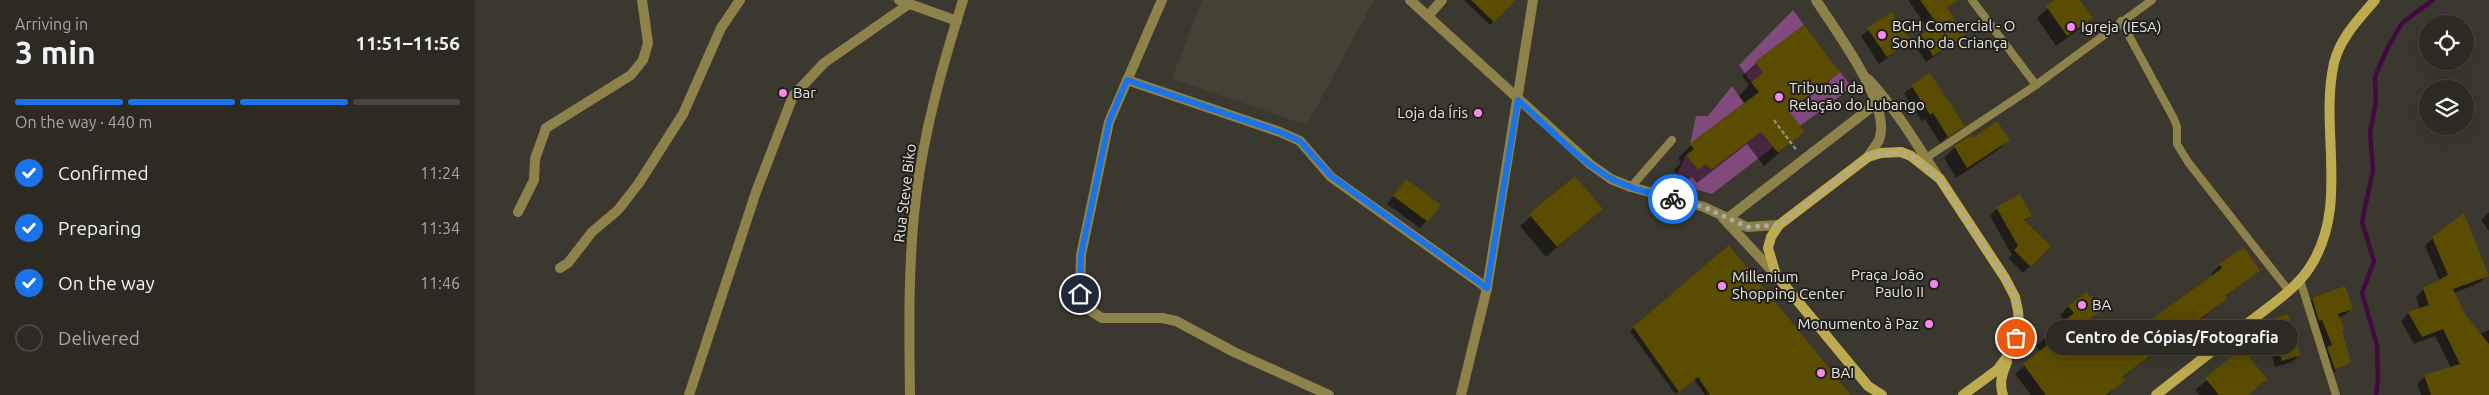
<!DOCTYPE html>
<meta charset="utf-8">
<style>
:root{--surface:#2c2a23;--page:#383630;--text:#f1f3f6;--muted:#a6a7a6;--line:#484641;--accent:#1a73e8}
body{margin:0;font-family:Ubuntu,sans-serif;background:var(--page);color:var(--text);height:100vh;display:flex;flex-direction:column;font-size:19px;white-space:nowrap}
*{box-sizing:border-box;margin:0}
p{font-size:16px;color:var(--muted)}
.icon{flex:none;width:28px;height:28px;fill:none;stroke:currentColor;stroke-width:2;stroke-linecap:round;stroke-linejoin:round}
.map{position:relative;flex:1;overflow:hidden}
.sheet{display:flex;flex-direction:column;background:var(--surface);width:475px}
.sheet>*{flex:none}
.tools{position:absolute;left:1944px;top:15px;display:grid;gap:10px}
.tools a{display:grid;place-items:center;width:55px;height:55px;border-radius:50%;background:var(--surface);box-shadow:0 5px 20px #0002,0 0 0 1px var(--line);font-size:25px}
.pin{position:absolute;display:grid;place-items:center;width:42px;height:42px;color:#fff;margin:-21px;border:2px solid #fff;border-radius:50%;box-shadow:0 1px 5px #0007}
.courier{position:absolute;display:grid;place-items:center;width:50px;height:50px;margin:-25px;border:4px solid #1a73e8;border-radius:50%;background:#fff;color:#222;box-shadow:0 1px 6px #0007}
.bubble{position:absolute;height:35px;border-radius:18px;background:var(--surface);box-shadow:0 5px 20px #0002,0 0 0 1px var(--line);font-size:16px;font-weight:600;line-height:35px;text-align:center}
.overview em{font-style:normal;font-weight:600}
.overview div{display:flex;flex-direction:column-reverse}
.overview{display:flex;align-items:center;justify-content:space-between;height:85px;padding:0 15px}
h1{font-size:32px;font-weight:600;line-height:38px}
.bar{display:grid;grid-template-columns:repeat(4,1fr);gap:8px 5px;align-content:center;height:60px;padding:0 15px}
.bar i{height:6px;border-radius:4px;background:var(--line)}
.bar .selected{background:var(--accent)}
.bar p{grid-column:span 4}
ol{padding:0 15px;list-style:none}
li{display:flex;align-items:center;gap:15px;height:55px}
li p{margin-inline-start:auto}
li .icon{padding:5px;border-radius:50%;background:var(--accent);color:#fff;stroke-width:4}
li:last-child{color:var(--muted)}
li i{width:28px;height:28px;border:2px solid var(--line);border-radius:50%}
main{display:flex;flex:1;min-height:0}
.map>svg:first-child{display:block}
.built{fill:#454133}
.green{fill:#82497c}
.shadow{fill:#0007}
.lines{fill:none;stroke-linecap:round;stroke-linejoin:round}
.stream{stroke:#430a3f;stroke-width:4.5}
.building{fill:#5a4c00}
.path{stroke:#8e8c85;stroke-width:2.5;stroke-dasharray:4 2.5;stroke-linecap:butt}
.lane{stroke:#8e824b;stroke-width:8}
.street{stroke:#8e824b;stroke-width:10}
.secondary{stroke:#bfab4f;stroke-width:10}
.done{stroke:#abaaa3;stroke-width:5;stroke-dasharray:0 9}
.route{stroke:#1a73e8;stroke-width:6}
.poi-dot{fill:#f788eb;stroke:#201f1b;stroke-width:2}
.labels{text-anchor:middle;stroke-width:4;stroke-linejoin:round;paint-order:stroke}
.poi-label{font-size:15px;fill:#e8e7e1;stroke:#201f1b;text-anchor:start}
.street-label{font-size:15px;fill:#e8e7e1;stroke:#201f1b}
</style>
<main>
<section class="sheet">
<div class="overview"><div><h1>3 min</h1><p>Arriving in</p></div><em>11:51–11:56</em></div>
<div class="bar"><i class="selected"></i><i class="selected"></i><i class="selected"></i><i></i><p>On the way · 440 m</p></div>
<ol>
<li><svg class="icon" aria-label="check" viewBox="0 0 24 24"><path d="M5 12l5 5 9-10"/></svg>Confirmed<p>11:24</p></li>
<li><svg class="icon" aria-label="check" viewBox="0 0 24 24"><path d="M5 12l5 5 9-10"/></svg>Preparing<p>11:34</p></li>
<li><svg class="icon" aria-label="check" viewBox="0 0 24 24"><path d="M5 12l5 5 9-10"/></svg>On the way<p>11:46</p></li>
<li><i></i>Delivered</li>
</ol>
</section>
<div class="map">
<svg width="2014" height="395" viewBox="0 0 2014 395">
<rect width="100%" height="100%" fill="#3a382f"/>
<polygon class="built" points="727,0 899,0 832,125 697,79"/>
<g class="green">
<polygon points="1318,10 1329,25 1280,62 1296,84 1293,86 1284,76 1276,82 1264,65"/>
<polygon points="1365,72 1377,87 1325,126 1314,111"/>
<polygon points="1257,86 1269,103 1215,144 1221,116 1233,116"/>
<polygon points="1286,132 1298,147 1237,194 1198,183 1211,155 1223,170 1231,164 1236,170"/>
</g>
<g class="shadow">
<polygon points="989,0 1033,0 1036,3 1015,25"/>
<polygon points="1433,0 1482,0 1471,9 1488,36 1451,62 1439,44 1455,31"/>
<polygon points="1582,0 1604,0 1617,18 1606,28 1581,46 1562,18"/>
<polygon points="1416,14 1435,41 1404,64 1386,36"/>
<polygon points="1329,26 1364,72 1350,85 1314,113 1329,132 1289,166 1272,144 1222,183 1217,177 1209,183 1199,170 1206,162 1203,158 1216,145 1270,104 1264,96 1274,85 1267,76 1281,63"/>
<polygon points="1455,74 1488,125 1465,143 1450,119 1447,121 1429,93"/>
<polygon points="1497,139 1533,140 1523,150 1481,178 1469,158 1480,147"/>
<polygon points="1100,177 1127,209 1071,257 1045,226"/>
<polygon points="931,181 964,205 945,228 912,204"/>
<polygon points="1545,196 1556,216 1549,222 1575,246 1548,273 1533,258 1537,255 1515,216 1522,208"/>
<polygon points="2013,213 2014,213 2014,231 2006,220"/>
<polygon points="1958,238 2012,276 2004,283 1979,293 1989,315 2003,335 2014,330 2014,395 1946,395 1942,384 1950,376 1976,368 1960,336 1939,344 1926,321 1934,313 1945,309 1941,297 1949,289 1965,281 1950,246"/>
<polygon points="1254,247 1376,395 1230,395 1219,379 1200,394 1155,331"/>
<polygon points="1745,265 1784,271 1749,297 1750,299 1741,308 1646,378 1648,381 1633,395 1556,395 1540,374 1566,352 1561,346 1590,322 1585,315 1594,306 1624,311 1598,332 1617,356 1630,355 1738,277 1736,274"/>
<polygon points="1869,288 1877,308 1871,314 1863,317 1868,330 1866,332 1874,362 1854,375 1847,354 1851,350 1832,305 1837,299"/>
<polygon points="1796,321 1824,355 1817,362 1800,367 1789,328"/>
<polygon points="1767,350 1791,379 1773,395 1725,395 1720,390"/>
</g>
<g class="lines">
<polyline class="stream" points="1901,395 1903,379 1902,345 1887,293 1899,261 1887,222 1898,170 1895,132 1901,102 1900,77 1912,49 1927,23 1958,0"/>
</g>
<g class="building">
<polygon points="996,0 1041,0 1019,22"/>
<polygon points="1445,0 1483,0 1472,8 1490,36 1458,56 1446,35 1463,25"/>
<polygon points="1580,0 1605,0 1618,18 1592,36 1571,6"/>
<polygon points="1417,12 1436,41 1412,57 1392,28"/>
<polygon points="1329,25 1365,72 1314,111 1330,132 1303,153 1286,132 1236,170 1231,164 1223,170 1211,155 1219,149 1215,144 1284,92 1276,82 1288,73 1280,62"/>
<polygon points="1455,73 1490,126 1473,137 1458,113 1455,115 1436,85"/>
<polygon points="1522,121 1535,140 1492,168 1479,146 1496,135 1498,138"/>
<polygon points="1100,176 1128,209 1082,247 1054,214"/>
<polygon points="931,179 966,205 953,222 918,196"/>
<polygon points="1545,194 1557,216 1549,220 1576,246 1556,267 1539,250 1543,246 1521,207"/>
<polygon points="1989,213 2014,276 1978,289 1990,314 2014,344 2014,395 1956,395 1949,375 1985,364 1968,329 1947,337 1933,312 1954,305 1948,288 1973,275 1957,237"/>
<polygon points="1254,245 1376,395 1235,395 1223,377 1204,392 1158,327"/>
<polygon points="1769,247 1785,271 1750,296 1752,299 1647,377 1650,381 1631,395 1571,395 1548,364 1575,343 1569,336 1599,313 1593,306 1612,292 1626,311 1599,330 1617,354 1626,348 1630,354 1747,268 1744,264"/>
<polygon points="1870,286 1878,309 1863,314 1870,330 1867,331 1876,362 1860,370 1852,347 1857,345 1847,320 1844,321 1837,298"/>
<polygon points="1813,314 1826,355 1807,361 1795,320"/>
<polygon points="1767,348 1792,379 1773,395 1744,395 1730,378"/>
</g>
<g class="lines">
<polyline class="path" points="1299,120 1322,151"/>
<g class="lane">
<polyline points="1497,0 1561,85"/>
<polyline points="1646,21 1699,119 1702,127 1702,144 1713,162 1814,291"/>
<polyline points="1451,158 1561,85 1677,0"/>
<polyline points="1156,187 1197,140"/>
<polyline points="1825,280 1861,395"/>
</g>
<g class="street">
<polyline points="424,0 482,21"/>
<polyline points="687,0 634,122 606,255 605,294 613,309 627,318 687,318 701,321 759,352 854,395"/>
<polyline points="935,0 1115,164 1136,179 1156,187 1229,207 1272,227 1304,225"/>
<path d="M1341 0C1360 30 1418 106 1404 140 1401 146 1396 151 1393 157"/>
<polyline points="953,16 967,0"/>
<path d="M1393 79C1421 109 1441 143 1463 177"/>
<polyline points="652,80 805,132 825,141 856,177 1012,288"/>
<polyline points="43,212 59,180 60,159 71,128 156,75 168,60 173,43 167,0"/>
<polyline points="1248,218 1301,275"/>
<polyline points="1253,218 1402,103"/>
<polyline points="85,268 93,263 117,232 143,210 164,183 208,114 246,28 265,0"/>
<polyline points="214,395 281,192 318,96 349,63 434,4"/>
<path d="M435 395C434 329 433 262 441 197 449 130 468 64 488 0"/>
<polyline points="986,395 1012,288 1058,0"/>
</g>
<g class="secondary">
<polyline points="1407,395 1393,386 1301,275 1293,248 1296,237 1304,225 1393,157 1406,153 1426,152 1436,156 1465,179 1530,278 1540,297 1543,311 1544,324 1535,353 1522,370 1488,395"/>
<path d="M1528 395C1524 383 1527 374 1532 362"/>
<path d="M1681 395C1713 370 1745 345 1777 320 1797 304 1821 289 1835 267 1875 206 1844 129 1859 63 1865 38 1884 19 1900 0"/>
</g>
</g>
<g class="lines">
<polyline class="done" points="1198,199 1229,207 1272,227 1304,225 1393,156 1417,152 1436,156 1464,179 1530,278 1540,297 1543,311 1544,324 1541,338"/>
<path class="route" d="M605 294 606 255 634 122 652 80 805 132 825 141 856 176 1012 288 1043 100C1072 126 1101 158 1135 178 1155 189 1177 193 1198 199"/>
</g>
<g class="poi-dot">
<circle cx="1596" cy="27" r="5"/>
<circle cx="1407" cy="35" r="5"/>
<circle cx="308" cy="93" r="5"/>
<circle cx="1304" cy="97" r="5"/>
<circle cx="1003" cy="113" r="5"/>
<circle cx="1459" cy="284" r="5"/>
<circle cx="1247" cy="286" r="5"/>
<circle cx="1607" cy="305" r="5"/>
<circle cx="1454" cy="324" r="5"/>
<circle cx="1346" cy="373" r="5"/>
</g>
<g class="labels">
<g class="poi-label">
<text x="1417" y="31">BGH Comercial - O<tspan x="1417" dy="17">Sonho da Criança</tspan></text>
<text x="1606" y="32">Igreja (IESA)</text>
<text x="1314" y="93">Tribunal da<tspan x="1314" dy="17">Relação do Lubango</tspan></text>
<text x="318" y="98">Bar</text>
<text x="993" y="118" text-anchor="end">Loja da Íris</text>
<text x="1449" y="280" text-anchor="end">Praça João<tspan x="1449" dy="17">Paulo II</tspan></text>
<text x="1257" y="282">Millenium<tspan x="1257" dy="17">Shopping Center</tspan></text>
<text x="1617" y="310">BA</text>
<text x="1444" y="329" text-anchor="end">Monumento à Paz</text>
<text x="1356" y="378">BAI</text>
</g>
<g class="street-label">
<text transform="translate(430 193) rotate(-83)" y="5">Rua Steve Biko</text>
</g>
</g>
</svg>
<div class="tools">
<a><svg class="icon" aria-label="locate" viewBox="0 0 24 24"><circle cx="12" cy="12" r="6"/><path d="M12 2v4M12 18v4M2 12h4M18 12h4"/></svg></a>
<a><svg class="icon" aria-label="layers" viewBox="0 0 24 24"><path d="M12 4l9 5-9 5-9-5zM3 14l9 5 9-5"/></svg></a>
</div>
<div class="pin" style="left:1541px;top:338px;background:#ea580c"><svg class="icon" aria-label="bag" viewBox="0 0 24 24"><path d="M5 8h14l-1 12H6zM9 8a3 3 0 0 1 6 0"/></svg></div>
<div class="pin" style="left:605px;top:294px;background:#1f2937"><svg class="icon" aria-label="home" viewBox="0 0 24 24"><path d="M3 11l9-7 9 7M6 9v11h12V9"/></svg></div>
<div class="courier" style="left:1198px;top:199px"><svg class="icon" aria-label="bike" viewBox="0 0 24 24"><circle cx="6" cy="16" r="4"/><circle cx="18" cy="16" r="4"/><path d="M6 16l4-8h5l3 8M10 8l3 8H6M13 5h3"/></svg></div>
<div class="bubble" style="left:1571px;top:320px;width:252px">Centro de Cópias/Fotografia</div>
</div>
</main>
